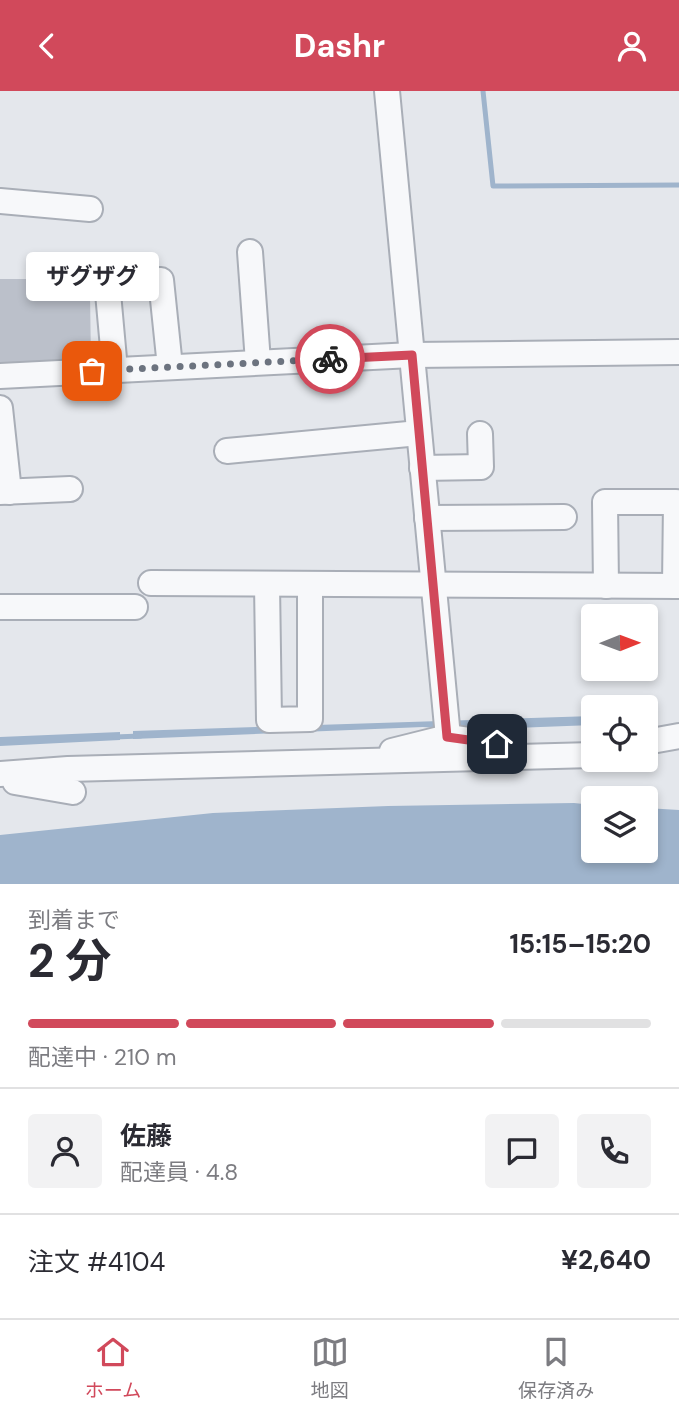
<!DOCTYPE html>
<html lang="ja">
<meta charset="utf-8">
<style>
:root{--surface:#fff;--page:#f2f2f3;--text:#2b2b33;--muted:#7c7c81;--line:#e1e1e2;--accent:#d1495b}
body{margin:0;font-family:"DM Sans","Noto Sans JP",sans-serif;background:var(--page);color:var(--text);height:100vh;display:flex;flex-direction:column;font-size:26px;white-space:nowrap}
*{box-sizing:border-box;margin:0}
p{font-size:23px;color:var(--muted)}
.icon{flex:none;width:38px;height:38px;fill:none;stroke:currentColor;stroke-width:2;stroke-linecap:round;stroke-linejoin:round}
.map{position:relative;height:793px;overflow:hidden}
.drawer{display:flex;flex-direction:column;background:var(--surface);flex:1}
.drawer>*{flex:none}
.needle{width:46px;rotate:89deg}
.controls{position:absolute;left:581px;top:513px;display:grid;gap:14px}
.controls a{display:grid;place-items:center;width:77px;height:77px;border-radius:7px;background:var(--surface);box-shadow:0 4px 10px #0003;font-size:35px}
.pin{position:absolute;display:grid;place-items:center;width:60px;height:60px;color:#fff;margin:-30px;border-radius:14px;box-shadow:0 4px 10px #0006}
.courier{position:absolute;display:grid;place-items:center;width:70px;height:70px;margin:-35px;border:5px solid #d1495b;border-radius:50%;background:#fff;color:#222;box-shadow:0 2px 9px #0007}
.bubble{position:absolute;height:49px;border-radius:7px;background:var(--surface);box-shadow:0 4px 10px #0003;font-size:23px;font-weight:700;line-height:49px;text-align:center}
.summary em{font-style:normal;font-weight:700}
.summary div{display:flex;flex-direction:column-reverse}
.summary{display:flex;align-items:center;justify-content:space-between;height:119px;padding:0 28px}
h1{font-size:46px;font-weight:700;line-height:52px}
.bar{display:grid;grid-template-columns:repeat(4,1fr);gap:10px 7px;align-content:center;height:84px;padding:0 28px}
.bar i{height:9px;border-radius:5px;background:var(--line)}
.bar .selected{background:var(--accent)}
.bar p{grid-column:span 4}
.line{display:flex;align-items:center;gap:18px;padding:0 28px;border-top:2px solid var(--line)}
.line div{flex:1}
.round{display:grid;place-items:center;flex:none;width:74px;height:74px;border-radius:7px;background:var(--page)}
header{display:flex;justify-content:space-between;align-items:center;height:91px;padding:0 28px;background:var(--accent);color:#fff;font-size:32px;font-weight:700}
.tabs{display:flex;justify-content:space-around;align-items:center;height:98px;border-top:2px solid var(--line);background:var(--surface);font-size:19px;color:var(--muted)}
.tabs a{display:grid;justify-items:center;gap:4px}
.tabs .selected{color:var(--accent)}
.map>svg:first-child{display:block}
.water{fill:#9fb4cc}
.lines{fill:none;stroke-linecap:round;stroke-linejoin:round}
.stream{stroke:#9fb4cc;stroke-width:5}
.building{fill:#bbc0ca}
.minor-casing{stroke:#a9aeb7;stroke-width:28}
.minor{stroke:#f7f8fa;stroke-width:24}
.done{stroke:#6c737f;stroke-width:7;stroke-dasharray:0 12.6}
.route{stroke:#d1495b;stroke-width:9}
</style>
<header><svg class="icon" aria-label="back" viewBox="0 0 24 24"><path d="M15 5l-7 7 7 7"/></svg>Dashr<svg class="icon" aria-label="person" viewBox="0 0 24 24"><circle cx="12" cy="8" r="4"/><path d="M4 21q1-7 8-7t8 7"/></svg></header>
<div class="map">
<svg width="679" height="793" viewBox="0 0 679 793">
<rect width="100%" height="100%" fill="#e4e7ec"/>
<g class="water">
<polygon points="593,625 593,634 462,639 423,636 133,648 133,640"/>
<polygon points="120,641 120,649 0,655 0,646"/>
<polygon points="574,712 593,714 593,760 646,760 646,717 679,719 679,793 0,793 0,744 213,722 388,715"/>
</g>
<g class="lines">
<g class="stream">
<polyline points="483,0 493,95 679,94"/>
<polyline points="115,646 140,645"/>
</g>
</g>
<polygon class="building" points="75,178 75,203 90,202 91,271 0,273 0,188 38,188 38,179"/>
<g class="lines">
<g class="minor-casing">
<g id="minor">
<polyline points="387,0 448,646"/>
<polyline points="0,110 90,118"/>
<polyline points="250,161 258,271"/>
<polyline points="161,189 170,276"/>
<polyline points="107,191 115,279"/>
<polyline points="0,285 412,264 679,261"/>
<polyline points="0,317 9,401"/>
<polyline points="227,360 419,342"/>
<polyline points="422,377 481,376 480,343"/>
<polyline points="0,401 70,398"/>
<polyline points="427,427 564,426"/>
<polyline points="151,492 679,495"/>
<polyline points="267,493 269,629 310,628 310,493"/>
<polyline points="606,495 605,411 676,411 675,495"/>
<polyline points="0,516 135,516"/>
<polyline points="646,651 679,645"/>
<polyline points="392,660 448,646 511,655"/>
<polyline points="0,683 68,678 593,664"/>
<polyline points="15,691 73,701"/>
</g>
</g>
<use href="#minor" class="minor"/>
</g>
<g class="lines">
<polyline class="done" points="92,280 330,268"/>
<polyline class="route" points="330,268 412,264 447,646 497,653"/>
</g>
</svg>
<div class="controls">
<a><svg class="needle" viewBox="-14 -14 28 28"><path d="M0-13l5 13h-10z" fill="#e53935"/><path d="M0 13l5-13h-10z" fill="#7c7c81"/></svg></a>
<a><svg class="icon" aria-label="locate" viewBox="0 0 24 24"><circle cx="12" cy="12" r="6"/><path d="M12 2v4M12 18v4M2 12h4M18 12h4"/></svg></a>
<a><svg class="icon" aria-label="layers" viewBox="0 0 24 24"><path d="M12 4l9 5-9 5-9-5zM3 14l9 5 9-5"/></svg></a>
</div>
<div class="pin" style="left:92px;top:280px;background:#ea580c"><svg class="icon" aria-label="bag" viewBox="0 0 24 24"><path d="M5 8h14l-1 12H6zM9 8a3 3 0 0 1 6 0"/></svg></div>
<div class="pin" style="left:497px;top:653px;background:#1f2937"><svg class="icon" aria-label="home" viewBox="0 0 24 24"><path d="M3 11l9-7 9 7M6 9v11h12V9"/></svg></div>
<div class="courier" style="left:330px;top:268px"><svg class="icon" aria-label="bike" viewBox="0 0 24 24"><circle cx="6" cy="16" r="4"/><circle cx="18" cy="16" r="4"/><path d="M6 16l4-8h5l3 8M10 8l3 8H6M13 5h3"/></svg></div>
<div class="bubble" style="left:26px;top:161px;width:133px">ザグザグ</div>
</div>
<section class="drawer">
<div class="summary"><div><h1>2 分</h1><p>到着まで</p></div><em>15:15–15:20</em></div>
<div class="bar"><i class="selected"></i><i class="selected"></i><i class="selected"></i><i></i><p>配達中 · 210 m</p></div>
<div class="line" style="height:126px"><a class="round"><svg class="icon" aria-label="person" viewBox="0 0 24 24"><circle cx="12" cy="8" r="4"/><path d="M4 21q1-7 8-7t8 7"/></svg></a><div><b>佐藤</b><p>配達員 · 4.8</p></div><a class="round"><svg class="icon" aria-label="chat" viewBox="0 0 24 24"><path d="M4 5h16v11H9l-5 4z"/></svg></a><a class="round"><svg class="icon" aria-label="phone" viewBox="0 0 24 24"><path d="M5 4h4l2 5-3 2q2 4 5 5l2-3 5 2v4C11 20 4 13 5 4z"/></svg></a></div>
<div class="line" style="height:91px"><div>注文 #4104</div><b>¥2,640</b></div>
</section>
<nav class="tabs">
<a class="selected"><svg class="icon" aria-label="home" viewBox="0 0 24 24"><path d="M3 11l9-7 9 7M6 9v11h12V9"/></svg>ホーム</a>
<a><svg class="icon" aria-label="map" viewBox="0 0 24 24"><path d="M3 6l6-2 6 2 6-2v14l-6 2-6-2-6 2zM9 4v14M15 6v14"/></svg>地図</a>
<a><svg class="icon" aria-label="saved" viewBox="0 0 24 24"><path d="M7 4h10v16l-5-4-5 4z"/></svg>保存済み</a>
</nav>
